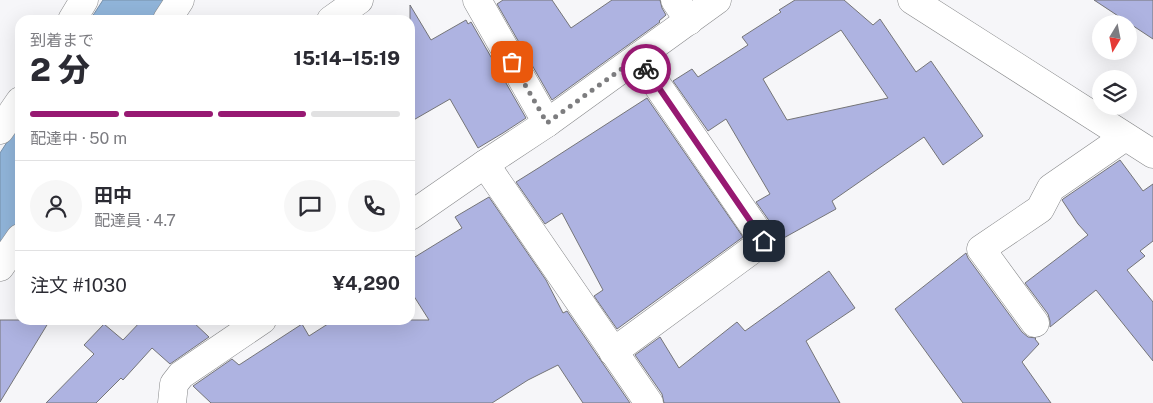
<!DOCTYPE html>
<html lang="ja">
<meta charset="utf-8">
<style>
:root{--surface:#fff;--page:#f7f7f7;--text:#2b2b33;--muted:#7c7c81;--line:#e1e1e2;--accent:#971972}
body{margin:0;font-family:"Public Sans","Noto Sans JP",sans-serif;background:var(--page);color:var(--text);height:100vh;display:flex;flex-direction:column;font-size:19px;white-space:nowrap}
*{box-sizing:border-box;margin:0}
p{font-size:16px;color:var(--muted)}
.icon{flex:none;width:28px;height:28px;fill:none;stroke:currentColor;stroke-width:2;stroke-linecap:round;stroke-linejoin:round}
.map{position:relative;flex:1;overflow:hidden}
.side{position:absolute;left:15px;top:15px;width:400px;height:310px;display:flex;flex-direction:column;background:var(--surface);border-radius:15px;box-shadow:0 5px 20px #0002}
.side>*{flex:none}
.needle{width:32px;rotate:190deg}
.buttons{position:absolute;left:1092px;top:15px;display:grid;gap:10px}
.buttons a{display:grid;place-items:center;width:45px;height:45px;border-radius:50%;background:var(--surface);box-shadow:0 5px 20px #0002;font-size:25px}
.pin{position:absolute;display:grid;place-items:center;width:42px;height:42px;color:#fff;margin:-21px;border-radius:10px;box-shadow:0 2px 8px #0006}
.courier{position:absolute;display:grid;place-items:center;width:50px;height:50px;margin:-25px;border:4px solid #971972;border-radius:50%;background:#fff;color:#222;box-shadow:0 1px 6px #0007}
.summary em{font-style:normal;font-weight:800}
.summary div{display:flex;flex-direction:column-reverse}
.summary{display:flex;align-items:center;justify-content:space-between;height:85px;padding:0 15px}
h1{font-size:32px;font-weight:800;line-height:38px}
.bar{display:grid;grid-template-columns:repeat(4,1fr);gap:8px 5px;align-content:center;height:60px;padding:0 15px}
.bar i{height:6px;border-radius:4px;background:var(--line)}
.bar .current{background:var(--accent)}
.bar p{grid-column:span 4}
.line{display:flex;align-items:center;gap:12px;padding:0 15px;border-top:1px solid var(--line)}
.line div{flex:1}
.round{display:grid;place-items:center;flex:none;width:52px;height:52px;border-radius:26px;background:var(--page)}
.map>svg:first-child{display:block}
.water{fill:#90b4d9;stroke:#7790aa}
.building{fill:#aeb3e1;stroke:#757578;fill-rule:evenodd}
.lines{fill:none;stroke-linecap:round;stroke-linejoin:round}
.minor-casing{stroke:#87888a;stroke-width:29}
.minor{stroke:#fff;stroke-width:28}
.done{stroke:#7d7d7f;stroke-width:5;stroke-dasharray:0 9}
.route{stroke:#971972;stroke-width:6}
</style>
<div class="map">
<svg width="1153" height="403" viewBox="0 0 1153 403">
<rect width="100%" height="100%" fill="#f6f6f9"/>
<g class="water">
<polygon points="103,0 169,0 156,20 90,20"/>
<polygon points="20,122 20,222 0,251 0,153"/>
</g>
<g class="building">
<polygon points="503,0 552,0 571,28 612,0 660,0 662,8 666,15 659,21 660,22 552,100 497,4"/>
<path d="M795 0H844L873 25 880 19 916 72 931 61 983 136 943 165 924 137 832 201 836 209 780 240 777 232 756 202 770 194 726 119 708 131 673 81 692 69 698 77 748 45 742 37 781 12 779 10ZM841 30 888 98 787 120 763 79Z"/>
<polygon points="1094,0 1153,0 1153,39"/>
<polygon points="410,5 431,40 466,20 468,24 471,22 526,118 503,133 478,148 450,99 410,122"/>
<polygon points="647,98 743,237 617,329 594,296 603,290 562,213 545,224 516,182 540,167"/>
<polygon points="1120,160 1143,191 1153,184 1153,241 1140,251 1145,256 1127,270 1153,302 1153,361 1096,290 1050,327 1050,321 1048,314 1025,283 1088,235 1078,224 1062,200 1063,199"/>
<polygon points="489,197 546,280 563,313 567,311 630,403 583,403 558,365 528,380 492,403 211,403 193,386 232,359 239,365 302,324 309,336 334,320 429,320 410,290 410,260 462,228 455,217"/>
<polygon points="966,253 968,258 1022,332 1028,337 1036,338 1035,339 1039,344 1022,362 1051,403 963,403 895,309"/>
<polygon points="829,271 855,308 806,341 840,403 664,403 662,394 635,355 660,337 679,368 737,322 745,331"/>
<polygon points="0,320 50,320 0,402"/>
<polygon points="142,320 191,320 209,337 170,364 152,348 123,380 121,378 96,403 46,403 94,354 84,345 104,324 123,340"/>
</g>
<g class="lines">
<g class="minor-casing">
<g id="minor">
<polyline points="477,0 547,123"/>
<polyline points="675,0 689,21"/>
<polyline points="912,0 1153,154"/>
<polyline points="72,20 84,0"/>
<polyline points="167,20 180,0"/>
<polyline points="331,20 359,0"/>
<polyline points="0,130 20,101"/>
<polyline points="485,164 649,403"/>
<polyline points="410,216 485,164 547,123 717,0"/>
<polyline points="0,267 20,238"/>
<polyline points="1035,323 981,249 1040,209 1051,188 1125,137"/>
<polyline points="613,352 764,241 638,57"/>
<polyline points="172,403 174,384 181,375 262,320"/>
</g>
</g>
<use href="#minor" class="minor"/>
</g>
<g class="lines">
<polyline class="done" points="512,62 547,123 638,57 646,69"/>
<polyline class="route" points="646,69 764,241"/>
</g>
</svg>
<div class="buttons">
<a><svg class="needle" viewBox="-14 -14 28 28"><path d="M0-13l5 13h-10z" fill="#e53935"/><path d="M0 13l5-13h-10z" fill="#7c7c81"/></svg></a>
<a><svg class="icon" aria-label="layers" viewBox="0 0 24 24"><path d="M12 4l9 5-9 5-9-5zM3 14l9 5 9-5"/></svg></a>
</div>
<div class="pin" style="left:512px;top:62px;background:#ea580c"><svg class="icon" aria-label="bag" viewBox="0 0 24 24"><path d="M5 8h14l-1 12H6zM9 8a3 3 0 0 1 6 0"/></svg></div>
<div class="pin" style="left:764px;top:241px;background:#1f2937"><svg class="icon" aria-label="home" viewBox="0 0 24 24"><path d="M3 11l9-7 9 7M6 9v11h12V9"/></svg></div>
<div class="courier" style="left:646px;top:69px"><svg class="icon" aria-label="bike" viewBox="0 0 24 24"><circle cx="6" cy="16" r="4"/><circle cx="18" cy="16" r="4"/><path d="M6 16l4-8h5l3 8M10 8l3 8H6M13 5h3"/></svg></div>
<section class="side">
<div class="summary"><div><h1>2 分</h1><p>到着まで</p></div><em>15:14–15:19</em></div>
<div class="bar"><i class="current"></i><i class="current"></i><i class="current"></i><i></i><p>配達中 · 50 m</p></div>
<div class="line" style="height:90px"><a class="round"><svg class="icon" aria-label="person" viewBox="0 0 24 24"><circle cx="12" cy="8" r="4"/><path d="M4 21q1-7 8-7t8 7"/></svg></a><div><b>田中</b><p>配達員 · 4.7</p></div><a class="round"><svg class="icon" aria-label="chat" viewBox="0 0 24 24"><path d="M4 5h16v11H9l-5 4z"/></svg></a><a class="round"><svg class="icon" aria-label="phone" viewBox="0 0 24 24"><path d="M5 4h4l2 5-3 2q2 4 5 5l2-3 5 2v4C11 20 4 13 5 4z"/></svg></a></div>
<div class="line" style="height:65px"><div>注文 #1030</div><b>¥4,290</b></div>
</section>
</div>
